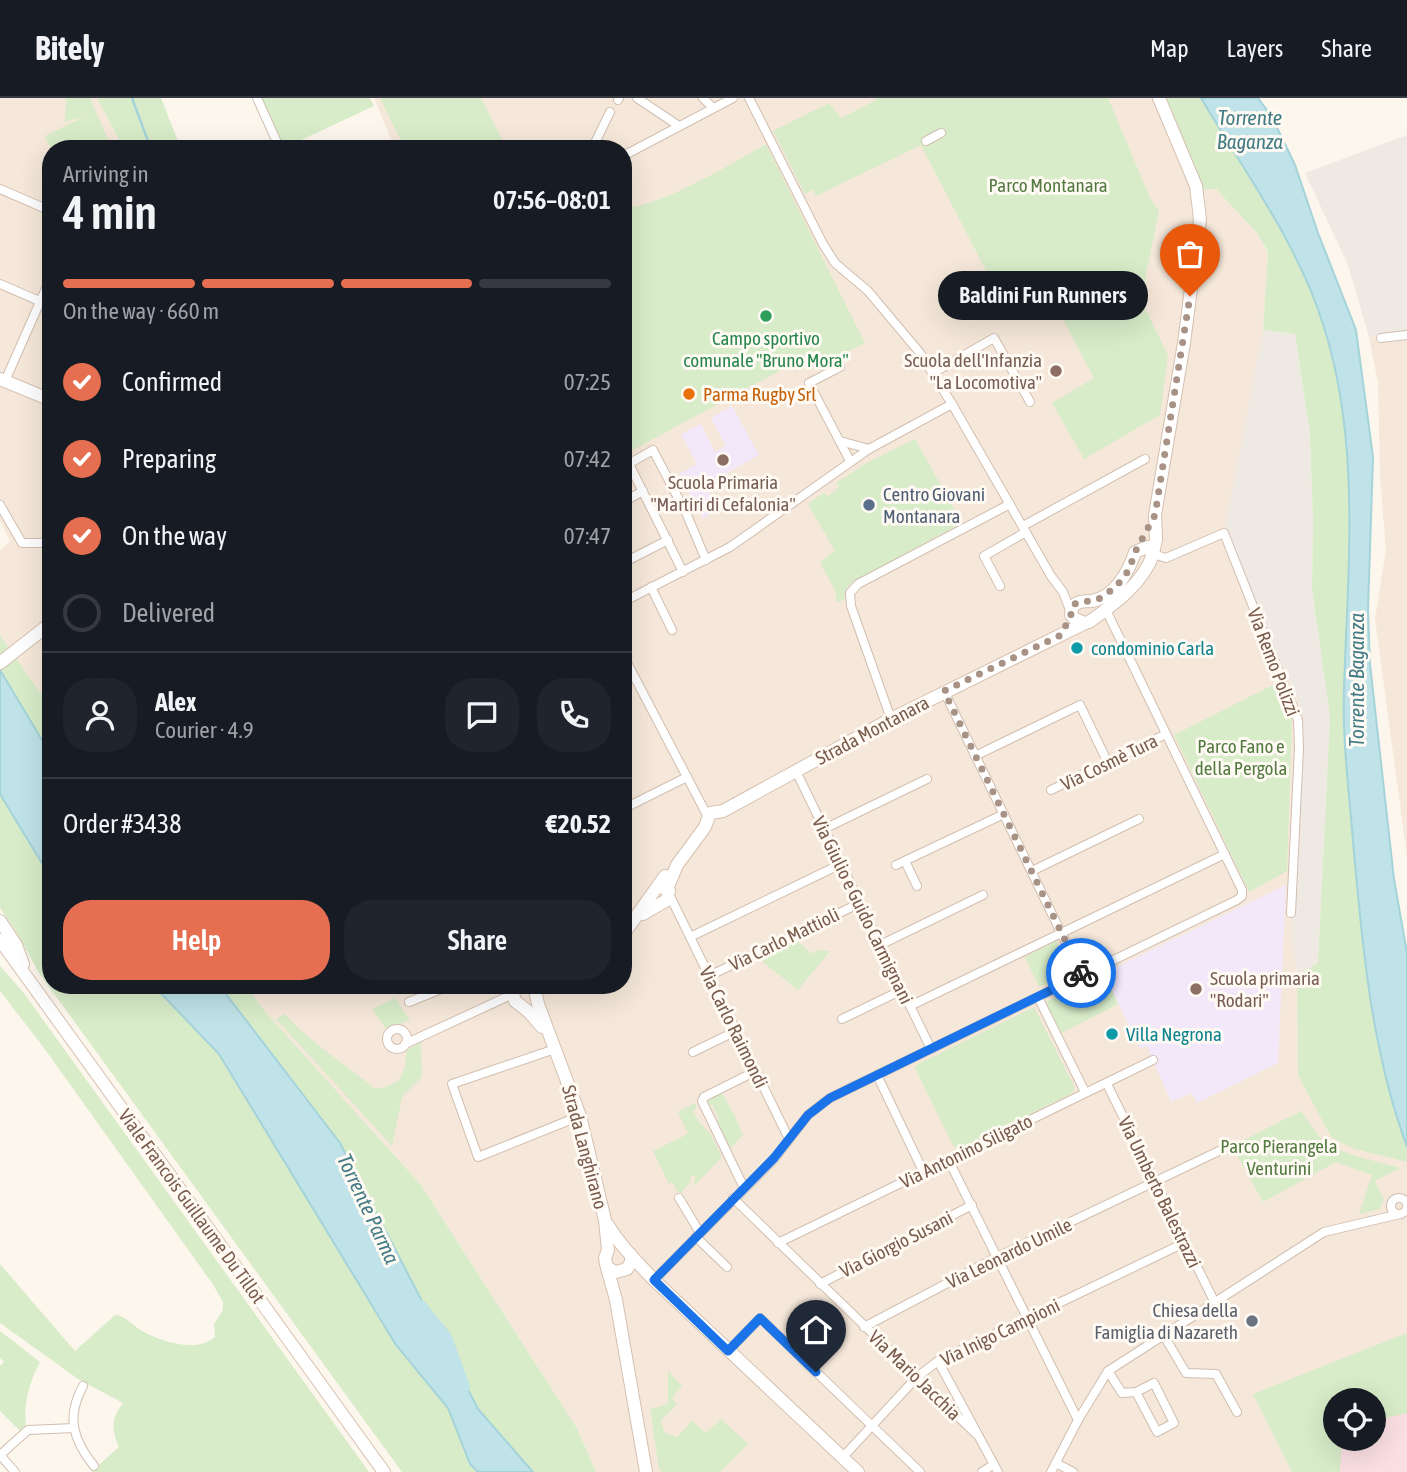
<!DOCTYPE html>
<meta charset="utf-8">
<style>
:root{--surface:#171b24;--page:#20242c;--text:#f1f3f6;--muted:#9ea1a6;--line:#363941;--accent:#e76f51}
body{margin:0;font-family:"Asap Condensed",sans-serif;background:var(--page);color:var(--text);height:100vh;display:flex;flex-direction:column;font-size:26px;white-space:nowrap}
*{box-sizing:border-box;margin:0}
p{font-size:23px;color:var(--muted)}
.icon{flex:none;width:38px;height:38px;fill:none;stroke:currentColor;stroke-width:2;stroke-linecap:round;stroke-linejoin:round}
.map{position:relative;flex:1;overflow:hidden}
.side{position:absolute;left:42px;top:42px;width:590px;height:854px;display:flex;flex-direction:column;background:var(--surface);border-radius:28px;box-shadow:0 7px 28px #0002}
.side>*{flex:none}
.buttons{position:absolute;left:1323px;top:1290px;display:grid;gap:14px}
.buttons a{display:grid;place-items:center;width:63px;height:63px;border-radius:50%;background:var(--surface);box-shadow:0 7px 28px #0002;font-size:35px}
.pin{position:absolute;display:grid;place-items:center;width:60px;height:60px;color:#fff;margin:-72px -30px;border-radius:50% 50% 50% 0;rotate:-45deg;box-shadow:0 0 7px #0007}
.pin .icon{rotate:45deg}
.courier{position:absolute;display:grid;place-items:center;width:70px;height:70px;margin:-35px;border:5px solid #1a73e8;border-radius:50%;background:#fff;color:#222;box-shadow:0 2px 9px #0007}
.bubble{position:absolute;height:49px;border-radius:24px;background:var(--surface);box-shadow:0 7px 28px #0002;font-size:23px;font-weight:600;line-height:49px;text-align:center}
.summary em{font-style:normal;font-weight:600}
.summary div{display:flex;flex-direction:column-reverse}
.summary{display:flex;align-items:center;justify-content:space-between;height:119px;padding:0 21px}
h1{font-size:46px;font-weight:600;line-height:52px}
.bar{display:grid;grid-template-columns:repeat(4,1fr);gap:10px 7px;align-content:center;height:84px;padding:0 21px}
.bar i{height:9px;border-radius:5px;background:var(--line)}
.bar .active{background:var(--accent)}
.bar p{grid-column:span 4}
.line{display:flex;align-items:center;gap:18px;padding:0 21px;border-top:2px solid var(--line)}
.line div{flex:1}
.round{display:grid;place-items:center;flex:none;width:74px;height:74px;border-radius:28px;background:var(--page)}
ol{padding:0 21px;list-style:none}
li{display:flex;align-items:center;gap:21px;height:77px}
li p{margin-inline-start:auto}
li .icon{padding:7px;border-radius:50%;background:var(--accent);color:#fff;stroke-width:4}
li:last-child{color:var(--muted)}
li i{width:38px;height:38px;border:4px solid var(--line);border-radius:50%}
.primary-button{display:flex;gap:14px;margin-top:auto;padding:14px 21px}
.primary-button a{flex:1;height:80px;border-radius:28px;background:var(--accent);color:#fff;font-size:28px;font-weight:600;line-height:80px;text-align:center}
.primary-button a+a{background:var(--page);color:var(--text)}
header{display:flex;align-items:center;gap:42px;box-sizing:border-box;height:98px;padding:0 35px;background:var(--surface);border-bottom:2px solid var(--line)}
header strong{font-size:33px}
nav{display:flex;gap:38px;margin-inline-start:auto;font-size:24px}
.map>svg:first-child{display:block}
.residential{fill:#f5e8da;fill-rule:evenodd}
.industrial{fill:#efe9e4}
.education{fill:#f3e8fa}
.medical{fill:#fbdfe3}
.green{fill:#d8ecc9}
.water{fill:#bfe3e8;stroke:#a5d3da;stroke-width:2}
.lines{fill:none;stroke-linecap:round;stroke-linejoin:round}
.stream{stroke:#a5d3da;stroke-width:2.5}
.river{stroke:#bfe3e8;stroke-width:14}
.street-casing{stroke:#d1beb0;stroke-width:10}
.secondary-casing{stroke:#d6c0b0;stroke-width:14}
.street{stroke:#fff;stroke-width:8}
.secondary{stroke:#fff;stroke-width:12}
.done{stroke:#a89285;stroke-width:7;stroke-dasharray:0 12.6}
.route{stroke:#1a73e8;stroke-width:9}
.leisure-dot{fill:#2e9e5b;stroke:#fffaf3;stroke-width:2.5}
.education-dot{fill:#8d6e63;stroke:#fffaf3;stroke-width:2.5}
.food-dot{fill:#e8710a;stroke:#fffaf3;stroke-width:2.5}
.service-dot{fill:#5c6f8a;stroke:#fffaf3;stroke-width:2.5}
.culture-dot{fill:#0f9aa8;stroke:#fffaf3;stroke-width:2.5}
.worship-dot{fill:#6b7280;stroke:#fffaf3;stroke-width:2.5}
.labels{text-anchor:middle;stroke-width:6;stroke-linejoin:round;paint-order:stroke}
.park-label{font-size:19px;fill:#537a41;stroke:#fffaf3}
.leisure-label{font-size:19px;fill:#27864d;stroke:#fffaf3}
.education-label{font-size:19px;fill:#785e54;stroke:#fffaf3;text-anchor:end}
.food-label{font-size:19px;fill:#c56008;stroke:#fffaf3;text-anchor:start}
.service-label{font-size:19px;fill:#4e5e75;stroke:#fffaf3;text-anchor:start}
.culture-label{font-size:19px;fill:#0d838f;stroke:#fffaf3;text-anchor:start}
.street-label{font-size:19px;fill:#7a5c4d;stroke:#fffaf3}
.worship-label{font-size:19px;fill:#5b616d;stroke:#fffaf3;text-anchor:end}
.water-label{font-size:21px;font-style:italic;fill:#437c86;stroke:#fffaf3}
</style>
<header>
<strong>Bitely</strong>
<nav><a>Map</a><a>Layers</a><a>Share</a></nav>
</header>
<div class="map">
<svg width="1407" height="1374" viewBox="0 0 1407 1374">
<rect width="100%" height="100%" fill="#fdf6ec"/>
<g class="residential">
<polygon points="0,0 97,0 124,51 51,51 51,610 0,537 0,453 10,443 0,422"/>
<path d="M374 0H1154L1216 91 1257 135 1268 155 1263 232 1225 431 1304 618 1292 833 1297 877 1298 977 1354 1051 1407 1064V1374H596L578 1332 421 1087 262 910 246 887H623V51H395ZM1335 1302H1374V1340H1335Z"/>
<polygon points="1407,233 1407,759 1375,521 1386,452 1380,378 1378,285 1369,239"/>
</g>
<g class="industrial">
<polygon points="1407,37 1407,233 1369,239 1348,167 1305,75"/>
<polygon points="1263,232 1295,236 1310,336 1313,425 1312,491 1330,619 1318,865 1297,877 1292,833 1304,618 1225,431"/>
</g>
<g class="education">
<polygon points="732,308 759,357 705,387 719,412 703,420 679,376 697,366 681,336 701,326 715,354 726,348 711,320"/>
<polygon points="1286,787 1278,965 1197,1005 1192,995 1171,1004 1147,948 1140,951 1104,875"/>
</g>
<polygon class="medical" points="1407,1315 1407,1374 1340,1374 1342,1341 1374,1340 1374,1323"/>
<g class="green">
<polygon points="66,0 90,0 109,44 95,51 51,51 45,38 86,18 65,24"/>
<polygon points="97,0 161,0 181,51 124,51"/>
<polygon points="261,0 370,0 374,8 284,50"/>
<polygon points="380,0 481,0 507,51 405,51"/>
<polygon points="876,0 1108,0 1151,102 1159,113 1141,202 1168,257 1160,317 1084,361 1052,305 1094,280 1038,175 998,196 921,47 816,98 813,92 805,96 773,33 829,5 841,20 876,2"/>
<path d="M1154 0H1201C1244 73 1297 144 1323 226 1361 343 1348 469 1344 590 1342 640 1349 692 1353 743 1362 846 1371 951 1407 1049V1064L1354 1051 1331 1039 1298 977 1297 877 1318 865 1330 619 1312 491 1313 425 1310 336 1295 236 1263 232 1268 154 1257 135 1216 91H1193Z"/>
<path d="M766 46 865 245 809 273 804 266 799 269 792 265 784 268 785 270 631 353 623 338V108C648 116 740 61 766 46Z"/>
<polygon points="915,341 962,425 854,483 848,488 844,502 836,504 836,495 820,464 835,453 808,406 823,395 829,398 839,388 836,385 868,364"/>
<polygon points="0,537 51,610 51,657 0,572"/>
<polygon points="1277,585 1292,620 1287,773 1249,794 1174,637"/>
<polygon points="0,696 51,780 51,887 153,887 219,956 396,1247 448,1310 470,1366 478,1374 402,1374 39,875 15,832 0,810"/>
<polygon points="796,842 813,856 817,852 830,853 798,892 758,860"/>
<polygon points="1056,843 1071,873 1039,889 1025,859"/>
<path d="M0 868 23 894 369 1374H91L119 1349C111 1331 111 1321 123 1305L78 1281 0 1225V1166L75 1253 115 1217C127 1218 134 1229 144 1234 163 1244 197 1255 215 1239L214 1226 223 1212V1204L212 1185 44 950 0 893Z"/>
<polygon points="1105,876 1118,906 1061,935 1046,904"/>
<polygon points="219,887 246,887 262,910 421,1087 578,1332 596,1374 533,1374 478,1311 340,1045"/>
<polygon points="395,900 410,922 386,931 372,911"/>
<polygon points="1034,909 1075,990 1071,996 960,1050 954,1049 914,968"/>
<path d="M285 916C311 946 345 965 375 991 401 987 406 977 406 953L421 944 422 979 402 999 392 1048 276 921Z"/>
<polygon points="722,995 734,1016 743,1037 728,1053 717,1023 719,1021 712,1006 707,1008 706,1005 709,999"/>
<polygon points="695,1005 697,1010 693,1012 701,1028 703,1027 707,1034 709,1033 722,1059 693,1089 696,1077 691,1078 691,1083 681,1095 677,1093 672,1084 669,1086 653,1053 688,1036 678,1014"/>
<polygon points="1301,1013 1324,1045 1352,1057 1400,1070 1375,1083 1384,1101 1380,1111 1359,1116 1372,1077 1336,1064 1263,1104 1232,1048"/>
<path d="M0 1233 40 1264C30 1283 23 1305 26 1327L20 1333 0 1313V1268L4 1264 0 1259Z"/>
<polygon points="1407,1235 1407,1315 1374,1323 1374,1302 1335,1302 1335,1340 1342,1341 1340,1374 1292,1374 1253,1296"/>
<polygon points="668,1273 682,1288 672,1300 677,1307 661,1322 664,1334 677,1339 692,1323 706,1335 721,1321 748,1346 720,1374 662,1374 659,1371 650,1311 668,1306"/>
</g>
<g class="water">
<path d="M1201 0H1258L1272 19 1295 67 1318 135 1356 232 1373 359 1368 512 1370 566 1394 781 1407 855V1049C1371 951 1362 846 1353 743 1349 692 1342 640 1344 590 1348 469 1361 343 1323 226 1297 144 1244 73 1201 0Z"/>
<polygon points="0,572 51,657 51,780 0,696"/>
<polygon points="153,887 219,887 340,1045 478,1311 533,1374 478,1374 470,1366 448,1310 396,1247 219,956"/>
</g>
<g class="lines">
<polyline class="stream" points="132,0 151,51"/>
<polyline class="river" points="420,1209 445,1240 463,1289"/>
<g class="street-casing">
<g id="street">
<polyline points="257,0 280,51"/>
<polyline points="637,0 679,28"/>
<polyline points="703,0 713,10"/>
<polyline points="749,0 823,146 835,165 868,193 920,255 952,306 1051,478 1063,494 1070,512"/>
<polyline points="618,2 619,0"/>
<polyline points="926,43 941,35"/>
<polyline points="592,51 610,14"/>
<polyline points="623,58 733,0"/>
<polyline points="0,91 51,113"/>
<polyline points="0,186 51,208"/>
<polyline points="1381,240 1407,237"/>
<polyline points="840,269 809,285 850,363"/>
<polyline points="933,275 994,240 1030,304"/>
<polyline points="5,283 51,179"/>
<polyline points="840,343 869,351"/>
<polyline points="629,366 683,474"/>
<polyline points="623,369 653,352 687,417 706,462"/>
<polyline points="623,404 643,393"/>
<polyline points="0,407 22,445 41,445 51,440"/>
<polyline points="1023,428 1145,361"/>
<polyline points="1153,456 1166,460 1224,435 1298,622 1299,650 1291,815"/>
<polyline points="623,465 668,442"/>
<polyline points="1000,488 984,458 1026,434"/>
<polyline points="651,489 672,532"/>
<polyline points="623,504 730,449 869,351 952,306"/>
<polyline points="623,557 708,719"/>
<polyline points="944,593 1082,878"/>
<polyline points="891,621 851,508 850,495 858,486 1010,406"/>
<polyline points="975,658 1080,607 1108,665"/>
<polyline points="796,673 931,951"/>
<polyline points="1051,692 1166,636"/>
<polyline points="623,711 687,679"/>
<polyline points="824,731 927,681"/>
<polyline points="905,763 917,788"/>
<polyline points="896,767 1004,716"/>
<polyline points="1032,773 1139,721"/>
<polyline points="669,796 789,1041"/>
<polyline points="690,839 841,766"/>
<polyline points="880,847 983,797"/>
<polyline points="709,878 860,805"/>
<polyline points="1038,899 1085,994"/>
<polyline points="409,904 451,887"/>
<polyline points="910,908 1225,756"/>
<polyline points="842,921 902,892"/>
<circle cx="397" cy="941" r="10"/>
<polyline points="405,946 513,896"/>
<polyline points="555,951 452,986 478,1059 580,1018"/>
<polyline points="693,954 736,933"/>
<polyline points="877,977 923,1073"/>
<polyline points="1107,986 1214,1203"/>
<polyline points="948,1061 1078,1322"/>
<polyline points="744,1090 702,1003 704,999 756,973"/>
<polyline points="679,1100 700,1135"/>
<polyline points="733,1100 976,1336"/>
<circle cx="1399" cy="1108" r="8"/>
<polyline points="696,1139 727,1169"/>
<polyline points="778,1145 1153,962"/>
<polyline points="654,1182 774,1061 808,1017 830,1000 1237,802 1242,798 1242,792 1105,510"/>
<polyline points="820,1186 972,1107"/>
<polyline points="864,1229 997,1159 1219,1053"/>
<polyline points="1163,1236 1186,1275 1216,1276 1237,1314"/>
<polyline points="728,1253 760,1220 920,1374"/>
<polyline points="938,1263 998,1374"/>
<polyline points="1108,1273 1122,1295 1136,1294 1154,1285 1174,1325 1157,1334 1136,1294"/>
<path d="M83 1288C66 1319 73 1342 94 1368"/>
<polyline points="0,1357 28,1332 74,1330"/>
<polyline points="0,1357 15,1374"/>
<polyline points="843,1359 917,1279 938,1263 1184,1145"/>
<polyline points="1056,1365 1073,1374"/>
<polyline points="982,1374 993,1367"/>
<polyline points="1051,1374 1078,1322 1108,1273 1324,1134 1400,1116"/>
</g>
</g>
<g class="secondary-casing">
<g id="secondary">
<polyline points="0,281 51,302"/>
<path d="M1147 449 1153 456C1144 485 1113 507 1089 524L1085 525 1075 521 1071 517 1072 509C1079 502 1083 504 1092 503 1115 499 1129 473 1135 454Z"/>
<polyline points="1153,456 1156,441 1155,417 1184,245 1200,121 1196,88 1159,0"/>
<polyline points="0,565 51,525"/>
<polyline points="667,791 677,767 705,729 710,715 723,713 891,621 1085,525"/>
<polyline points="643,816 667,802 669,793 661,789"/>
<polyline points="0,823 16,847 23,866"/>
<polyline points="625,834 665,778"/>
<polyline points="0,842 384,1374"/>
<polyline points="504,887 513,896 515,903 529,914 542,929"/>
<polyline points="531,887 535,892 538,906 580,1018 605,1122 608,1152 605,1160 606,1166 616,1202 646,1374"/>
<path d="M607 1126C620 1147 636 1163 654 1182L858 1374"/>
<polyline points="608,1170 616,1174 627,1171 631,1164 631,1157"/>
</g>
</g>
<use href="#street" class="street"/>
<use href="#secondary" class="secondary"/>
</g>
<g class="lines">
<polyline class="done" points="1081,875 944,593 1061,537 1071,517 1070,512 1076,505 1097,502 1108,495 1119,485 1129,472 1135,454 1155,417 1190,198"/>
<polyline class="route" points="816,1274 760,1220 728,1253 654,1182 774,1060 808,1017 830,1000 1082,877 1081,875"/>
</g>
<circle class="leisure-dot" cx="766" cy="218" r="7"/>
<g class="education-dot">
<circle cx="1056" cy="273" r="7"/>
<circle cx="723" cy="362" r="7"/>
<circle cx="1196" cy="891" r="7"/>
</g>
<circle class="food-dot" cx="689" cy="296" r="7"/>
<circle class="service-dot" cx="869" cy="407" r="7"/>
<g class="culture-dot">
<circle cx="1077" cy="550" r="7"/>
<circle cx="1112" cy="936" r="7"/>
</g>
<circle class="worship-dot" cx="1252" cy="1223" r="7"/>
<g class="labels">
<g class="park-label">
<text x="1048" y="94">Parco Montanara</text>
<text x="1241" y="655">Parco Fano e<tspan x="1241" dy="22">della Pergola</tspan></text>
<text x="1279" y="1055">Parco Pierangela<tspan x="1279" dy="22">Venturini</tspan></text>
</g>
<g class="leisure-label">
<text x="766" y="247">Campo sportivo<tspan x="766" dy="22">comunale "Bruno Mora"</tspan></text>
</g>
<g class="education-label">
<text x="1042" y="269">Scuola dell'Infanzia<tspan x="1042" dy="22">"La Locomotiva"</tspan></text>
<text x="723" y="391" text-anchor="middle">Scuola Primaria<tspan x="723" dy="22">"Martiri di Cefalonia"</tspan></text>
<text x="1210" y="887" text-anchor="start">Scuola primaria<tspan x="1210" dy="22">"Rodari"</tspan></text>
</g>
<g class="food-label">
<text x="703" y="303">Parma Rugby Srl</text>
</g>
<g class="service-label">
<text x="883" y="403">Centro Giovani<tspan x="883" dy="22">Montanara</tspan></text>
</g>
<g class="culture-label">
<text x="1091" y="557">condominio Carla</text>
<text x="1126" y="943">Villa Negrona</text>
</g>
<g class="street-label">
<text transform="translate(1274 564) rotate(69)" y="7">Via Remo Polizzi</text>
<text transform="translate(872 632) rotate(-28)" y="7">Strada Montanara</text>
<text transform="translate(1109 664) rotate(-26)" y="7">Via Cosmè Tura</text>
<text transform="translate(863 812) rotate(64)" y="7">Via Giulio e Guido Carmignani</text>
<text transform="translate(784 841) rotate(-26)" y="7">Via Carlo Mattioli</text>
<text transform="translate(734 929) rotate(64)" y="7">Via Carlo Raimondi</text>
<text transform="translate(585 1049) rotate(75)" y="7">Strada Langhirano</text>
<text transform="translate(966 1053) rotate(-26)" y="7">Via Antonino Siligato</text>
<text transform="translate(1160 1094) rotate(64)" y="7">Via Umberto Balestrazzi</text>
<text transform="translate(192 1108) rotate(54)" y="7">Viale Francois Guillaume Du Tillot</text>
<text transform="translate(896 1146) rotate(-27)" y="7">Via Giorgio Susani</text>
<text transform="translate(1009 1155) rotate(-26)" y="7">Via Leonardo Umile</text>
<text transform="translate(1000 1234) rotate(-26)" y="7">Via Inigo Campioni</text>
<text transform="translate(915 1277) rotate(44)" y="7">Via Mario Jacchia</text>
</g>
<g class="worship-label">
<text x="1238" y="1219">Chiesa della<tspan x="1238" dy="22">Famiglia di Nazareth</tspan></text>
</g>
<g class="water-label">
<text x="1250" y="27">Torrente<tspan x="1250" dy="24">Baganza</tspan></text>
<text transform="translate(1357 582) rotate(-90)" y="7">Torrente Baganza</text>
<text transform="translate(368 1111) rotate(65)" y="7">Torrente Parma</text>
</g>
</g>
</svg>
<div class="buttons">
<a><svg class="icon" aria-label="locate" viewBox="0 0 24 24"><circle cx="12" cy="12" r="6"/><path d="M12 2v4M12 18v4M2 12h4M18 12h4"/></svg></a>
</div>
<div class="pin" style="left:1190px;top:198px;background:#ea580c"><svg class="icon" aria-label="bag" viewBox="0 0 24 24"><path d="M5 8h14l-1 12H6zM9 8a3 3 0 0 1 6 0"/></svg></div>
<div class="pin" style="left:816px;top:1274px;background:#1f2937"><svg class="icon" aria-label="home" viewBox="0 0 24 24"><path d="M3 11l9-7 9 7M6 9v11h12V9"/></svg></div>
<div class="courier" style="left:1081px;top:875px"><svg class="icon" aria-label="bike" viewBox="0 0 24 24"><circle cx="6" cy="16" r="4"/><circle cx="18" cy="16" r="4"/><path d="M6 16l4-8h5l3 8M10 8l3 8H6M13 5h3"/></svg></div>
<div class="bubble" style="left:938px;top:173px;width:210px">Baldini Fun Runners</div>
<section class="side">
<div class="summary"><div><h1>4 min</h1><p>Arriving in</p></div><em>07:56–08:01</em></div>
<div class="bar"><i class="active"></i><i class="active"></i><i class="active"></i><i></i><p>On the way · 660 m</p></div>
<ol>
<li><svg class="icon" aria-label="check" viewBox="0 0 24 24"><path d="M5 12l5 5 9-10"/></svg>Confirmed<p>07:25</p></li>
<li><svg class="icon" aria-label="check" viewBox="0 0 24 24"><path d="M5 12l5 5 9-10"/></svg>Preparing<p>07:42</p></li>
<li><svg class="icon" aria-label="check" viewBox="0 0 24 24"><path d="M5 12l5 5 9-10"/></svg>On the way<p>07:47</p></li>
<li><i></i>Delivered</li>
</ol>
<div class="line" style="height:126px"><a class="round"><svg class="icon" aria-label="person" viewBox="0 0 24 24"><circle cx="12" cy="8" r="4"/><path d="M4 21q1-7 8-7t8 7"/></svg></a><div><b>Alex</b><p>Courier · 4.9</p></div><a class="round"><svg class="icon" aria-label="chat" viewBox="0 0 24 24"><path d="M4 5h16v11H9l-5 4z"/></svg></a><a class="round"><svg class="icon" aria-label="phone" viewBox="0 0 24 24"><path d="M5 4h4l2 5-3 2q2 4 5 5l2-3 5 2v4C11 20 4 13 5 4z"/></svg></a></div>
<div class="line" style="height:91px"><div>Order #3438</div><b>€20.52</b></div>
<div class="primary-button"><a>Help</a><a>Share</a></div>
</section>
</div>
